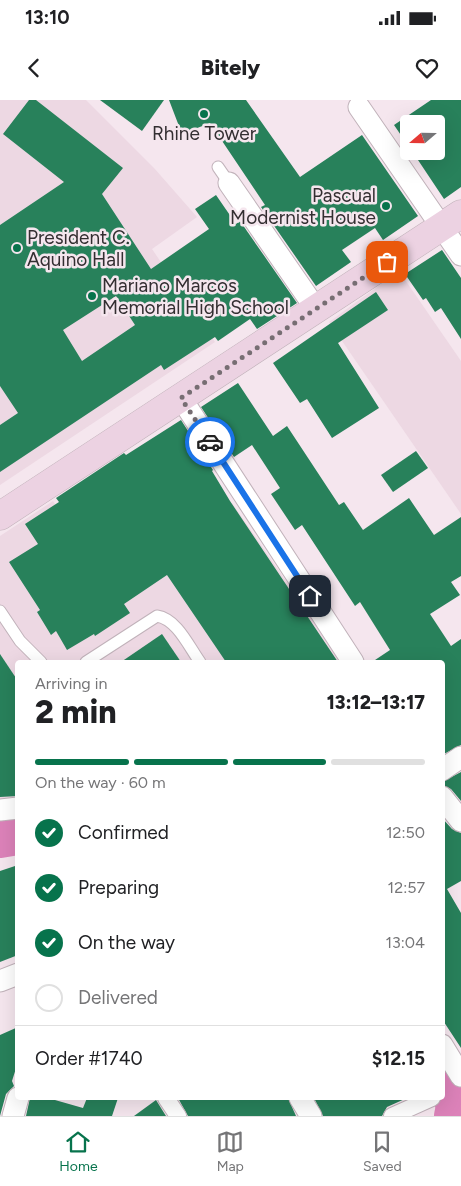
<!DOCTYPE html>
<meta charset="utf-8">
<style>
:root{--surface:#fff;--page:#f6f6f6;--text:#202124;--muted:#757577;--line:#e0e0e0;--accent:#07734c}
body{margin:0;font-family:Figtree,sans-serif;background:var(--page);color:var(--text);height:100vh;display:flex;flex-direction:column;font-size:19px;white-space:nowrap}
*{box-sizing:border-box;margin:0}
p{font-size:16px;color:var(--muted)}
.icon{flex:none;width:28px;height:28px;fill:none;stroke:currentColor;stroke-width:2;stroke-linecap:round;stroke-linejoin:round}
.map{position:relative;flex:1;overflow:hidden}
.panel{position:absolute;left:15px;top:560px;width:430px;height:440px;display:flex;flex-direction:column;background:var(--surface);border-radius:5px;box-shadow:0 5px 20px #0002}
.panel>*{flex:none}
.needle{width:32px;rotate:250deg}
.tools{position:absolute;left:400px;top:15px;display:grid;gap:10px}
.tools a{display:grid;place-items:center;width:45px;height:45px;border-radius:5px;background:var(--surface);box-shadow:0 5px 20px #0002;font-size:25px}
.pin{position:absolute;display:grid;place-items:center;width:42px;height:42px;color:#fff;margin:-21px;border-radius:10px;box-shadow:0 2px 8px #0006}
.courier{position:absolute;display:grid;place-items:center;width:50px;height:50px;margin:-25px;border:4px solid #1a73e8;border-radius:50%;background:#fff;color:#222;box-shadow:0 1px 6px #0007}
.head em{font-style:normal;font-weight:800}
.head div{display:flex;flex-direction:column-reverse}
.head{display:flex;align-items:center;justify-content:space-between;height:85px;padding:0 20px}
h1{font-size:32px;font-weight:800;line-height:38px}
.bar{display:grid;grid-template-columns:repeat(4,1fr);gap:8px 5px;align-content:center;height:60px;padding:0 20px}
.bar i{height:6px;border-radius:4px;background:var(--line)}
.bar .active{background:var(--accent)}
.bar p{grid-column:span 4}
.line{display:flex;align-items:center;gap:12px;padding:0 20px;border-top:1px solid var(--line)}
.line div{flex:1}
ol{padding:0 20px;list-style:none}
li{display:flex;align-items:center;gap:15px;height:55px}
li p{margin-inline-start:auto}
li .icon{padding:5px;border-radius:50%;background:var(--accent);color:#fff;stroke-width:4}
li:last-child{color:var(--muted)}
li i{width:28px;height:28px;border:2px solid var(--line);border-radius:50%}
.status{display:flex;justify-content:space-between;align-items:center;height:35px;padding:0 25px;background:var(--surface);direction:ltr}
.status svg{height:14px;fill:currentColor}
header{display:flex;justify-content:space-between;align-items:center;height:65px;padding:0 20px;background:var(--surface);font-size:22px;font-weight:800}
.tab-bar{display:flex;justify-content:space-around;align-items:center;height:70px;border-top:1px solid var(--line);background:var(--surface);font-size:14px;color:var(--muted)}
.tab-bar a{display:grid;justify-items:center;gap:2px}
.tab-bar .active{color:var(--accent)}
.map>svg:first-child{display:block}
.built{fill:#edd8e3}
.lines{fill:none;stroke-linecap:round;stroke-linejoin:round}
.river{stroke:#dc82b9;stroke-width:38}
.building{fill:#28815b;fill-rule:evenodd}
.service-casing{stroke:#c1b2ba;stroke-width:13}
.pedestrian-casing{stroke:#c1b2ba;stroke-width:18}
.minor-casing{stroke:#c1b2ba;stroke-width:23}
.secondary-casing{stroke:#c1b2ba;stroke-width:29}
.service{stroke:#fff;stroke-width:11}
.pedestrian{stroke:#fff;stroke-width:16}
.minor{stroke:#fff;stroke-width:21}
.secondary{stroke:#ecd2e2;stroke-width:28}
.done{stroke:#776e73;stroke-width:5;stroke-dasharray:0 9}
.route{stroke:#1a73e8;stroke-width:6}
.poi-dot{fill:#07734c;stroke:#f5e6ee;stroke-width:2}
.labels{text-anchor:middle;stroke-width:5;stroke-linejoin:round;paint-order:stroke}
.poi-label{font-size:19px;fill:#332e31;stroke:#f5e6ee;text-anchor:start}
</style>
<div class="status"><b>13:10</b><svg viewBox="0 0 49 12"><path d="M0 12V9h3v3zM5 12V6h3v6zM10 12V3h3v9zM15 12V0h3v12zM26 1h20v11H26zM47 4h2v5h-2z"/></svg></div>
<header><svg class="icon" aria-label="back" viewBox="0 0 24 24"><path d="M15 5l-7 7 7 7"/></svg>Bitely<svg class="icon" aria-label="heart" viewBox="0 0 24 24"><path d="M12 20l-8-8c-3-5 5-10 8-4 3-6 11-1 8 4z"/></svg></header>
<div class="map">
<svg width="461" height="1016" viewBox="0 0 461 1016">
<rect width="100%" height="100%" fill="#f5e6ee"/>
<g class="built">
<polygon points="0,0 86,0 154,68 197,117 152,149 215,242 0,385"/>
<polygon points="399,171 461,261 461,414 329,222"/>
<polygon points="53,401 109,484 232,403 342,562 18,562 17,701 0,703 0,436"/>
</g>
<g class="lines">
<g class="river">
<polyline points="0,739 18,736"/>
<polyline points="442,972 455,1006 453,1016"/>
</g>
</g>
<g class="building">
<path d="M29 0H36L123 68 102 94 151 169 209 129 195 109 216 95 236 124 240 121 297 203 257 229 250 219 218 241 215 237 164 270 161 265 0 372V325L18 313 0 286V125L64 82 3 34ZM116 196 135 225 82 261 63 230Z"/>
<polygon points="100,0 164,0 142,31"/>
<polygon points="169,0 246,0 300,77 362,35 418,116 383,140 375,128 342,150 351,162 316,186 261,107 265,105 210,23 182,34"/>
<polygon points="431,0 461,0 461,87 444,99 412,51 436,51 436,24 409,24 409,47 394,25"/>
<polygon points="442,150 461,178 461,239 441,208 435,212 426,198 423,200 405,174"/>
<polygon points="376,192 388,210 338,243 379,308 332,338 307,299 300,303 273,263"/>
<polygon points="238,283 273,336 287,326 339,405 344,402 363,430 409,398 434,435 461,417 461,476 451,482 460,495 430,514 451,546 461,539 461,645 442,655 442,562 372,562 390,550 360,502 355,506 302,425 295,430 271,394 280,388 252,345 234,357 201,307"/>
<polygon points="181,320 213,370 212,371 230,401 338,562 226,562 167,475 124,504 130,513 95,536 94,534 67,550 56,531 51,535 37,512 40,510 9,462 38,444 25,424 59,402 56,398 124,353 126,355"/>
<polygon points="416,351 428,368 393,392 381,375"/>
<polygon points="162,534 181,562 121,562"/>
<polygon points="0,554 18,581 18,696 0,697"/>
<polygon points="461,672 461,701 451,689 442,685 442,682"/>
<polygon points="442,718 452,729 461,733 461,781 447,789 461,813 461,948 442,919"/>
<polygon points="18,765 18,855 0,862 0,771"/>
<polygon points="18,927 18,962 12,981 14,986 6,994 0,1016 0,935"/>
<polygon points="30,998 48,998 83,1008 87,998 118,998 112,1016 26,1016"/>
<polygon points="178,998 288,998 296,1016 188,1016"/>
<polygon points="314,998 407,998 387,1007 382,1016 323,1016"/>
<polygon points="156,1000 166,1016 134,1016"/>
</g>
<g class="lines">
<g class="service-casing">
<g id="service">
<polyline points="218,67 229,83"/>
<polyline points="0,511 20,541 41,562"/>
<path d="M86 562 157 516C177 519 189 547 200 562"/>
</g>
</g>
<g class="pedestrian-casing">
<g id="pedestrian">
<polyline points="166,998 178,1016"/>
<polyline points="392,1016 432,998"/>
</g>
</g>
<g class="minor-casing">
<g id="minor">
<polyline points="359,7 461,155"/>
<polyline points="229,83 316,209"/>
<polyline points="181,298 353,562"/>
<polyline points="442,670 461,657"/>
<polyline points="442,697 461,721"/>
<polyline points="0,710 18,708"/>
<polyline points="0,881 18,874"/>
<polyline points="442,945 461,976"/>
<polyline points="300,998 311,1016"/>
<polyline points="13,1016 18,998"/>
</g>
</g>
<g class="secondary-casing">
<polyline id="secondary" points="0,416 461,114"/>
</g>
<use href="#service" class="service"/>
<use href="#pedestrian" class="pedestrian"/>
<use href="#minor" class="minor"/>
<use href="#secondary" class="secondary"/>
</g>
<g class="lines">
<polyline class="done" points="210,342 181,298 387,162"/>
<polyline class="route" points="210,342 310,496"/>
</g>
<g class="poi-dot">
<circle cx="204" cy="14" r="5"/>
<circle cx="386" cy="106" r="5"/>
<circle cx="17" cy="148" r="5"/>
<circle cx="92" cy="196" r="5"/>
</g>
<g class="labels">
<g class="poi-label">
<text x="204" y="40" text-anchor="middle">Rhine Tower</text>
<text x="376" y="102" text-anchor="end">Pascual<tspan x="376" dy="22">Modernist House</tspan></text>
<text x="27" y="144">President C.<tspan x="27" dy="22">Aquino Hall</tspan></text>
<text x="102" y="192">Mariano Marcos<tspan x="102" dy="22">Memorial High School</tspan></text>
</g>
</g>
</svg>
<div class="tools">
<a><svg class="needle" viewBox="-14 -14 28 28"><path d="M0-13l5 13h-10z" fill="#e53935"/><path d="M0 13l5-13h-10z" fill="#757577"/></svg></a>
</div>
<div class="pin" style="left:387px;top:162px;background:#ea580c"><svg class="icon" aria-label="bag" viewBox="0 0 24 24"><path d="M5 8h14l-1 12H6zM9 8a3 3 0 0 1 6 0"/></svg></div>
<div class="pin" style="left:310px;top:496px;background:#1f2937"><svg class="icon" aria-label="home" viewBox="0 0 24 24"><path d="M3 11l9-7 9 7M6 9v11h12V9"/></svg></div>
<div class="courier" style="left:210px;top:342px"><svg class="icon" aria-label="car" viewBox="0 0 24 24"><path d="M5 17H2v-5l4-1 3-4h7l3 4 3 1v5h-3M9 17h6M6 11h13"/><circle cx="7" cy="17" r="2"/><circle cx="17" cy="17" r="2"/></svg></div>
<section class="panel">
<div class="head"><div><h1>2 min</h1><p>Arriving in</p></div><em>13:12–13:17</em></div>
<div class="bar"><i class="active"></i><i class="active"></i><i class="active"></i><i></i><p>On the way · 60 m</p></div>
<ol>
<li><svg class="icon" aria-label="check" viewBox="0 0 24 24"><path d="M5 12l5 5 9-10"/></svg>Confirmed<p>12:50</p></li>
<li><svg class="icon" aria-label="check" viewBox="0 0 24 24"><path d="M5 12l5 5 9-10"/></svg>Preparing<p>12:57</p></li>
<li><svg class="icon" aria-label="check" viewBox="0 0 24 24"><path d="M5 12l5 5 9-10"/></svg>On the way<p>13:04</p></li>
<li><i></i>Delivered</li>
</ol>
<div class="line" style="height:65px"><div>Order #1740</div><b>$12.15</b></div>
</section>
</div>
<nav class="tab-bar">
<a class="active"><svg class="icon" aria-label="home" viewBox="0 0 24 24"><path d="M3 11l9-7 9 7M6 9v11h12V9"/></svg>Home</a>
<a><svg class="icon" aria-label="map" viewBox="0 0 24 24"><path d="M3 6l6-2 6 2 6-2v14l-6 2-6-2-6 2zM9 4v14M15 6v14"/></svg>Map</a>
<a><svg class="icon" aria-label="saved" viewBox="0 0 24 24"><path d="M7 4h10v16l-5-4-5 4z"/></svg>Saved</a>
</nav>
